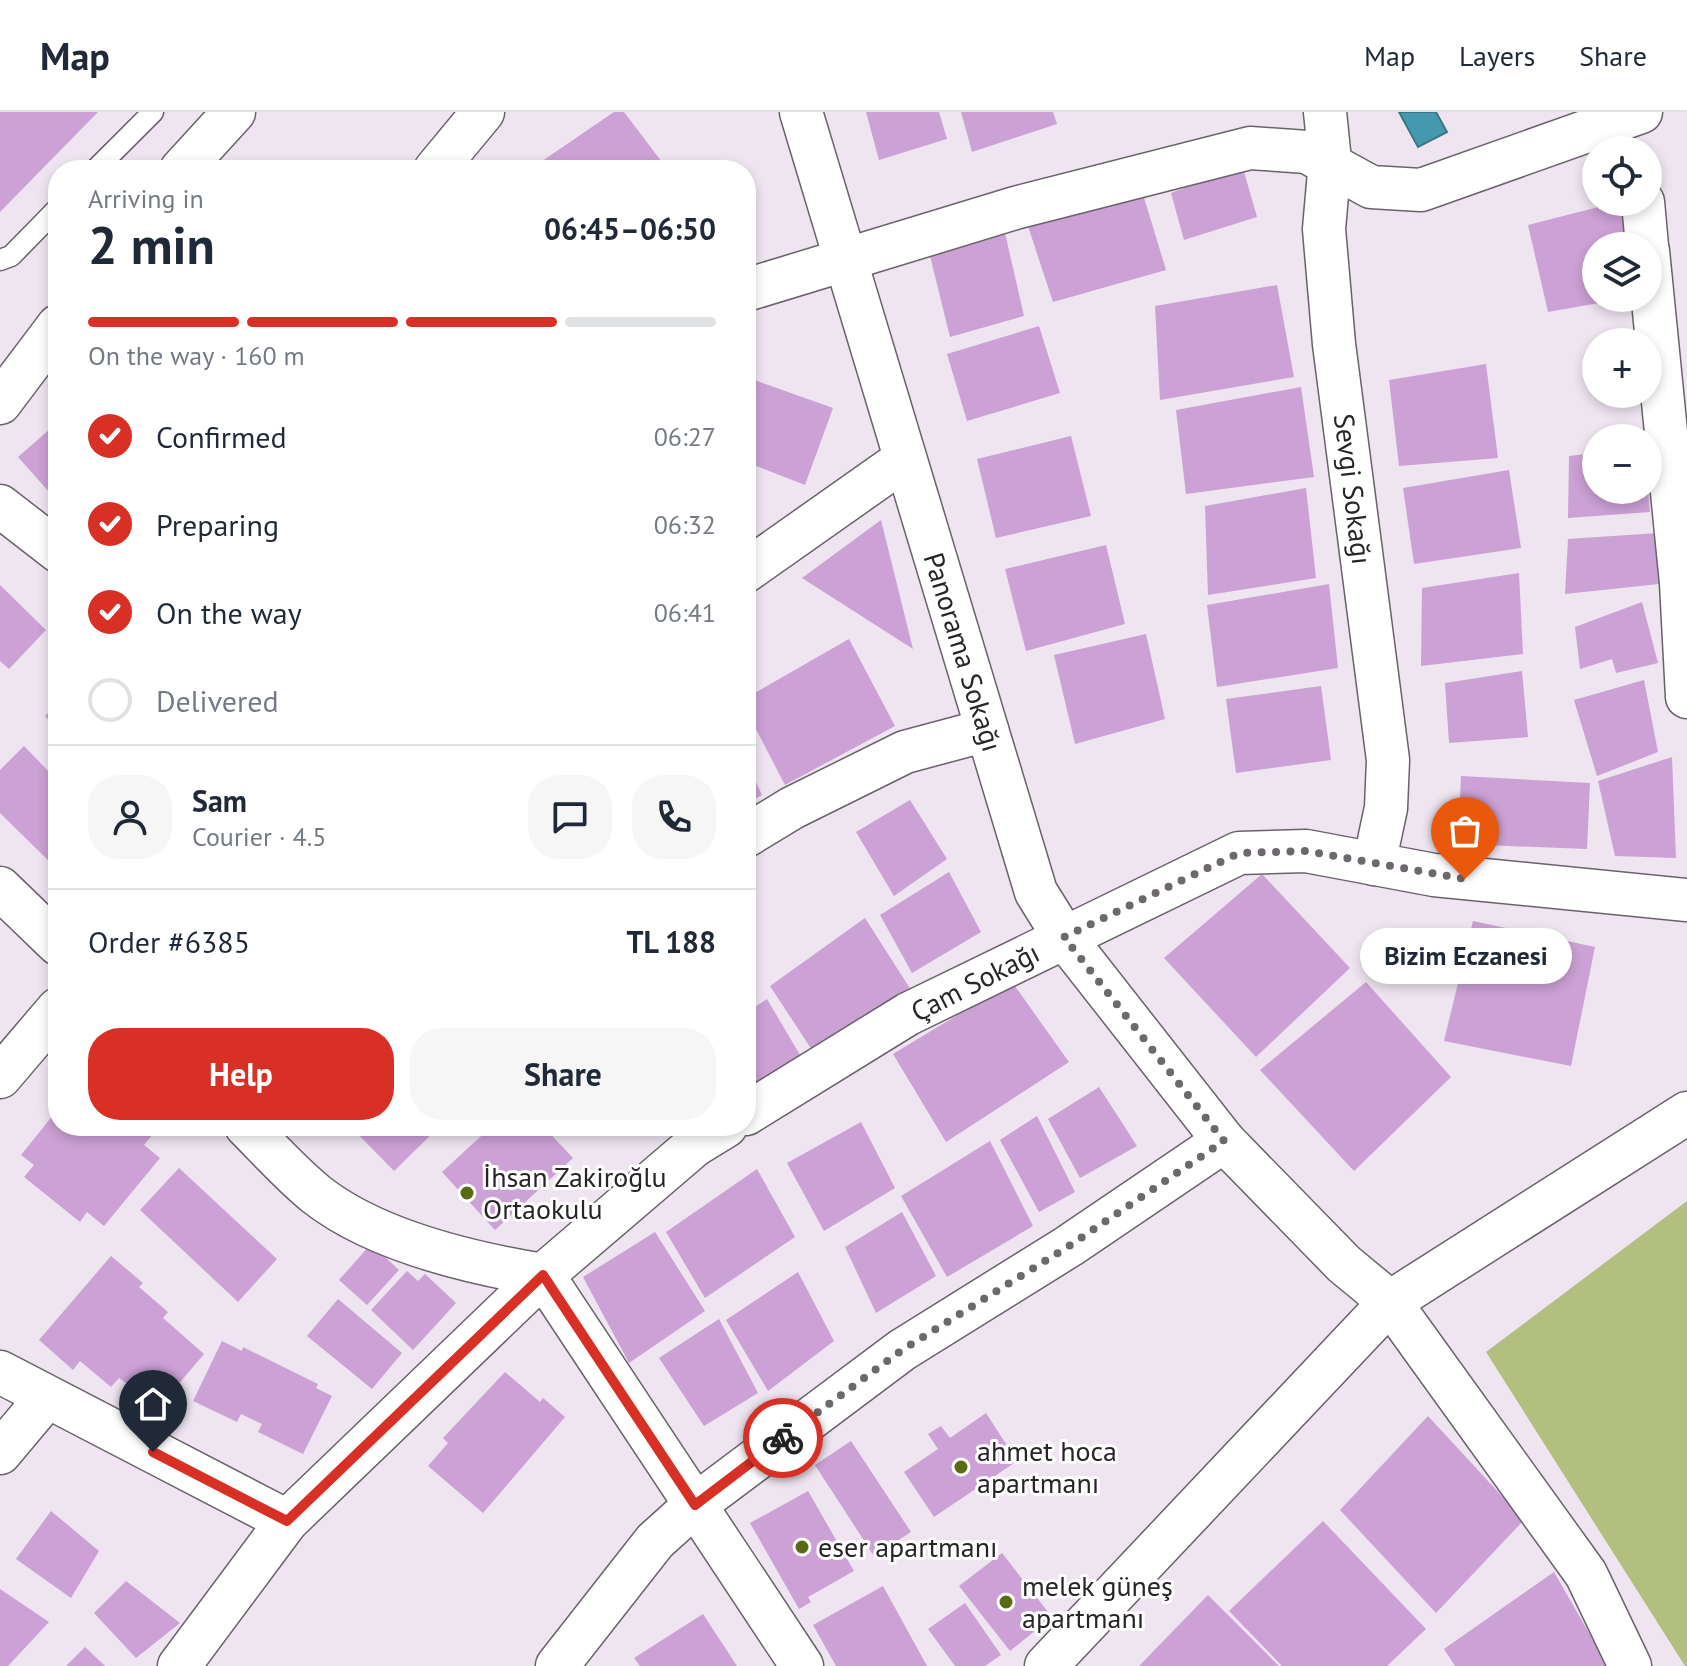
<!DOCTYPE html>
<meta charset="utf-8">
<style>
:root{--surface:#fff;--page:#f6f6f7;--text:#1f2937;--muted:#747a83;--line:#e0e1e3;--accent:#d93025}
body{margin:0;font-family:"PT Sans",sans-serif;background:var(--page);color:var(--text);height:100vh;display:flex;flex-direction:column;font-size:30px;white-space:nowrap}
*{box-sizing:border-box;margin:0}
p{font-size:26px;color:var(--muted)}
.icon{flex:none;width:44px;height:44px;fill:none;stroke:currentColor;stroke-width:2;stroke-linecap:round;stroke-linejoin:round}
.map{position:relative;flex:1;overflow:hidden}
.details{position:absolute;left:48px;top:48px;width:708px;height:976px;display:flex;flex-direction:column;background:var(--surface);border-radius:32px;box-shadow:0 4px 12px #0003}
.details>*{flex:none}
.tools{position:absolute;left:1582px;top:24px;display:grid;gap:16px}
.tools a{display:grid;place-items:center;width:80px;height:80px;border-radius:50%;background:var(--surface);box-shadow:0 4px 12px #0003;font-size:40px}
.pin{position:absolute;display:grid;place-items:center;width:68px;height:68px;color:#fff;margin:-82px -34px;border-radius:50% 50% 50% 0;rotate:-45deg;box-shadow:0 0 8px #0007}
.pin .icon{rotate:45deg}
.courier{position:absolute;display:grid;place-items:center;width:80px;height:80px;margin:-40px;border:6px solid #d93025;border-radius:50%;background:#fff;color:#222;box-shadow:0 2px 10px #0007}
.bubble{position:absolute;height:56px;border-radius:28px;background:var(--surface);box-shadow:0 4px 12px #0003;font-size:26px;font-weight:700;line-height:56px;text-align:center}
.head em{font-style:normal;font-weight:700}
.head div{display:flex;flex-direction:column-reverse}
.head{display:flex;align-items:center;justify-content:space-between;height:136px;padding:0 40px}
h1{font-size:52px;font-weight:700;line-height:60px}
.bar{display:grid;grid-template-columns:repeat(4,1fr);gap:12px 8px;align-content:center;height:96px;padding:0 40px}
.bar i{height:10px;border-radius:6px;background:var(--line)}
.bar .on{background:var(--accent)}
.bar p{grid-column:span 4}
.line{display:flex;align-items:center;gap:20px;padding:0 40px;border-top:2px solid var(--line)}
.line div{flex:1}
.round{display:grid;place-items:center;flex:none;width:84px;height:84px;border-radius:32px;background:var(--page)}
ol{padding:0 40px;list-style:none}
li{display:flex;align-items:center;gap:24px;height:88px}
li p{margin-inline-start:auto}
li .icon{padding:8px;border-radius:50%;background:var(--accent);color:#fff;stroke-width:4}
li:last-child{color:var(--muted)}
li i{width:44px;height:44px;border:4px solid var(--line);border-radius:50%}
.primary-button{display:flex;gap:16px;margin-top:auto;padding:16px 40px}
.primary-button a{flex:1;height:92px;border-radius:32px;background:var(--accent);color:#fff;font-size:32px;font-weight:700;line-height:92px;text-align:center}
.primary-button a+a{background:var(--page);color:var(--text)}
header{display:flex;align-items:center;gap:48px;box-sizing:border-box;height:112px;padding:0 40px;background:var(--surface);border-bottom:2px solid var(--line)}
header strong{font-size:38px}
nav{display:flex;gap:44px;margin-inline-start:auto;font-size:28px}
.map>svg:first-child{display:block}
.forest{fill:#b3bf7e}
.water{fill:#4599ae;stroke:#3c7686;stroke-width:2}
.building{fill:#cca1d5}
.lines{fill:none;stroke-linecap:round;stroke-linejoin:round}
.service-casing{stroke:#6a626b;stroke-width:23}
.minor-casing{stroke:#6a626b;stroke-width:45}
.service{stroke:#fff;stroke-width:20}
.minor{stroke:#fff;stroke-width:42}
.done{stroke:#6d686e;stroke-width:8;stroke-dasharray:0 14.4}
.route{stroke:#d93025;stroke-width:10}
.poi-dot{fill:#596a15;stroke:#fff;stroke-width:3}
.labels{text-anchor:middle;stroke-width:6;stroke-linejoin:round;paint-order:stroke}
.street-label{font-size:28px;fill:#282428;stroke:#fff}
.poi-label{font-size:28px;fill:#282428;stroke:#fff;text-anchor:start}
</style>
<header>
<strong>Map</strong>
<nav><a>Map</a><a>Layers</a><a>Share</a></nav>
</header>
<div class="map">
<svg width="1687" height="1554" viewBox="0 0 1687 1554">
<rect width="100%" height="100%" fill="#eee5f0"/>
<polygon class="forest" points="1687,1089 1687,1554 1685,1554 1486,1240"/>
<polygon class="water" points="1399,0 1436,0 1447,20 1418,35"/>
<g class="building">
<polygon points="0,0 98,0 0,100"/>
<polygon points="614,0 624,0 668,58 529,58"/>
<polygon points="866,0 939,0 947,27 879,48"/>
<polygon points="961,0 1053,0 1057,12 972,40"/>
<polygon points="281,50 289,58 273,58"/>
<polygon points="1242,53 1257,105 1184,128 1171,81"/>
<polygon points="1139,69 1166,158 1053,190 1026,108"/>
<polygon points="1618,90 1629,134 1596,134 1596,186 1616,188 1548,200 1528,113"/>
<polygon points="1005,121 1024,204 950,225 930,144"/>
<polygon points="1277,173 1294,265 1160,288 1155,194"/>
<polygon points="1039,214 1060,281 967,309 947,242"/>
<polygon points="1486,252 1498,346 1399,354 1389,268"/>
<polygon points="746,265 833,296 805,373 746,350"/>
<polygon points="1301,275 1314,365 1186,382 1176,298"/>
<polygon points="50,317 58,326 58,390 18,345"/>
<polygon points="1071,324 1091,404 996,426 977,347"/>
<polygon points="1596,341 1596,378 1648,378 1650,400 1568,406 1569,344"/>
<polygon points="1509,358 1521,436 1414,452 1403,376"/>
<polygon points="1306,376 1316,466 1208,483 1205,394"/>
<polygon points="881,408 913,537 802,466"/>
<polygon points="1658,421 1659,472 1565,482 1568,427"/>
<polygon points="1106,433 1125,512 1026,539 1005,457"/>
<polygon points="1519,461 1523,542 1421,554 1422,476"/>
<polygon points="1329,472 1338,556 1217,575 1207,493"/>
<polygon points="0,473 46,518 9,557 0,549"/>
<polygon points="1642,490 1658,551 1616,561 1612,547 1580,557 1575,515"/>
<polygon points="1146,522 1165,607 1075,632 1054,543"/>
<polygon points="849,527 895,614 785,673 746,598 746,586"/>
<polygon points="1522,559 1528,625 1449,631 1445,571"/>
<polygon points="1644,568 1658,640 1597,664 1574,588"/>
<polygon points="1321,574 1331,648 1236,661 1226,587"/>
<polygon points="58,592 58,618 45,604"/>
<polygon points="24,634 58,669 58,752 55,755 0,701 0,658"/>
<polygon points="1672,645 1676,746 1615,744 1598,669"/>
<polygon points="746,648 762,683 746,692"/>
<polygon points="1461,664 1590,671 1587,737 1458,732"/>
<polygon points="910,688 947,747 894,784 856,720"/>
<polygon points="949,760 981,820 912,861 880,803"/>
<polygon points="1262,762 1350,856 1256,945 1164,846"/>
<polygon points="865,806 911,878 814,941 770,874"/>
<polygon points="1473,809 1595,835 1571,954 1444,929"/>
<polygon points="1012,870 1069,950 946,1030 893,942"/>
<polygon points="1366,870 1451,965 1354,1059 1260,958"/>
<polygon points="767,887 800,943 746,978 746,901"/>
<polygon points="1099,975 1137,1034 1080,1066 1048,1007"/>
<polygon points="58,997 58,1014 143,1014 153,1022 144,1033 160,1046 104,1114 87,1100 80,1110 24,1065 34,1053 21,1043"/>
<polygon points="1037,1004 1075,1080 1039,1100 1000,1028"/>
<polygon points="861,1010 895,1076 824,1119 787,1051"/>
<polygon points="350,1014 440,1014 394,1059"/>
<polygon points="492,1014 543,1014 573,1046 495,1118 442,1060"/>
<polygon points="990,1029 1033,1114 947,1165 901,1084"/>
<polygon points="179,1056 277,1147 238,1190 140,1098"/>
<polygon points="757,1057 795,1125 705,1186 666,1120"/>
<polygon points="902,1100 936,1164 876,1201 845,1135"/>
<polygon points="655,1120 705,1199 629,1251 583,1165"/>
<polygon points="371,1132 399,1158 367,1193 339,1168"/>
<polygon points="111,1144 143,1171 139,1175 168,1200 163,1206 204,1242 159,1295 119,1266 111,1275 80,1249 73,1258 39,1228"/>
<polygon points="407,1159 418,1169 425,1162 456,1191 413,1238 371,1198"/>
<polygon points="798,1160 834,1229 768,1279 726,1208"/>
<polygon points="338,1187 402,1241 372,1277 307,1224"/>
<polygon points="719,1207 758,1281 704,1314 659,1246"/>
<polygon points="222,1229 242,1239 243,1235 318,1272 316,1276 332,1284 303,1342 258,1320 262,1312 241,1302 237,1310 193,1289"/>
<polygon points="505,1260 540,1290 543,1286 565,1305 483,1401 428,1354 448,1331 443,1326"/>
<polygon points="986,1301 1017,1349 934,1405 904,1360 938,1337 928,1322 941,1314 950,1326"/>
<polygon points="1428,1304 1524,1408 1436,1501 1340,1398"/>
<polygon points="851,1329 911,1420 874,1444 815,1353"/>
<polygon points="808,1379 854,1459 808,1485 811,1490 799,1497 750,1411"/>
<polygon points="51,1399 99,1439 71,1486 16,1447"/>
<polygon points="1323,1409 1426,1517 1387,1554 1282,1554 1229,1499"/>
<polygon points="1002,1441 1052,1505 1010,1539 959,1474"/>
<polygon points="1554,1460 1608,1554 1455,1554 1444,1537"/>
<polygon points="126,1469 180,1511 136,1546 94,1501"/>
<polygon points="883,1474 927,1554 836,1554 813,1513"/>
<polygon points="0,1477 49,1510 8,1554 0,1554"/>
<polygon points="1208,1483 1279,1554 1139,1554"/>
<polygon points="965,1491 1001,1543 985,1554 955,1554 928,1517"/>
<polygon points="703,1502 737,1554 640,1554 634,1546"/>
<polygon points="85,1535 105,1554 66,1554"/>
</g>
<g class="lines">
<g class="service-casing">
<g id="service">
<polyline points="95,58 153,0"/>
<polyline points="0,148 11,144 58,96"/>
</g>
</g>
<g class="minor-casing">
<g id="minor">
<polyline points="801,0 1036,780 1064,825 1224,1029"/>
<polyline points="1325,0 1330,49 1324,117 1334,232 1388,648 1386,696 1374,752"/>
<polyline points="181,58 234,0"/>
<polyline points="435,58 483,0"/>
<polyline points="1643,90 1647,134"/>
<polyline points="1648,139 1681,471 1687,585"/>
<polyline points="746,178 1015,96 1250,36 1307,40 1371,75 1421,78 1641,0"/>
<polyline points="0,291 58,214"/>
<polyline points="0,394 58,439"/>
<polyline points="746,459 905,347"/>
<polyline points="746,724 792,696 905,640 987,618"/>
<polyline points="0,776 58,832"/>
<polyline points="0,965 58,897"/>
<polyline points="746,1002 908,902 1239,741 1306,739 1434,763 1687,788"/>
<path d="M246 1014C269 1037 292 1063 317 1083 376 1129 470 1151 543 1163L802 1554"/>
<polyline points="0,1260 287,1409"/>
<polyline points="0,1341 47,1285"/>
<polyline points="179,1554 287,1409 543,1163 695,1033 726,1014"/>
<polyline points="557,1554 655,1429 695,1393 902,1238 1069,1134 1224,1029 1344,1152 1390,1190 1586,1462 1630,1554"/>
<polyline points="1046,1554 1390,1190 1687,1001"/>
</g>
</g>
<use href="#service" class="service"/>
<use href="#minor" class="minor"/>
</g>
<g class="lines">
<polyline class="done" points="783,1326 902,1238 1069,1134 1224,1029 1064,825 1239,741 1306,739 1465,767"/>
<polyline class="route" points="153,1340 287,1409 543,1163 695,1393 783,1326"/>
</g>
<g class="poi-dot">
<circle cx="467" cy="1081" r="8"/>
<circle cx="961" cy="1355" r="8"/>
<circle cx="802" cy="1435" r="8"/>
<circle cx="1006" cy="1490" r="8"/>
</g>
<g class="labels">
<g class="street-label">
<text transform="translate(1353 377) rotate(83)" y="10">Sevgi Sokağı</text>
<text transform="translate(963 540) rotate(73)" y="10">Panorama Sokağı</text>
<text transform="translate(975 870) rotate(-27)" y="10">Çam Sokağı</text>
</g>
<g class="poi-label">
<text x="483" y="1075">İhsan Zakiroğlu<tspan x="483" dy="32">Ortaokulu</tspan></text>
<text x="977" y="1349">ahmet hoca<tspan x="977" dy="32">apartmanı</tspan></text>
<text x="818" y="1445">eser apartmanı</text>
<text x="1022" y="1484">melek güneş<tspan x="1022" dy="32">apartmanı</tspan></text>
</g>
</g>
</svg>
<div class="tools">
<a><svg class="icon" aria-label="locate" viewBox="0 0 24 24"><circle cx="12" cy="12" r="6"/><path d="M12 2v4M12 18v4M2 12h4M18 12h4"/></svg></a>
<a><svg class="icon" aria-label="layers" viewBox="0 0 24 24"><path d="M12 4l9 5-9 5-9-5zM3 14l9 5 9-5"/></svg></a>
<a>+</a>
<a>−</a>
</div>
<div class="pin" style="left:1465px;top:767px;background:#ea580c"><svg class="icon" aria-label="bag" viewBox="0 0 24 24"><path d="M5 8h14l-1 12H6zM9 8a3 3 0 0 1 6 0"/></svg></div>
<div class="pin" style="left:153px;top:1340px;background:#1f2937"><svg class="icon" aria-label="home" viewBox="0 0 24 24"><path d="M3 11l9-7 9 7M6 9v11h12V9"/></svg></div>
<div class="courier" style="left:783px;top:1326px"><svg class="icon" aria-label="bike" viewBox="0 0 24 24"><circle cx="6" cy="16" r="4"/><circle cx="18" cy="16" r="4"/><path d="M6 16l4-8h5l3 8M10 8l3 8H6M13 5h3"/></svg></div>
<div class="bubble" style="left:1360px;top:816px;width:212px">Bizim Eczanesi</div>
<section class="details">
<div class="head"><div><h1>2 min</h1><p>Arriving in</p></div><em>06:45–06:50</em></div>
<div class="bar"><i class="on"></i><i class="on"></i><i class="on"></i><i></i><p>On the way · 160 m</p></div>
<ol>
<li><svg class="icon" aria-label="check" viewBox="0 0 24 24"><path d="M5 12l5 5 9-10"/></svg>Confirmed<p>06:27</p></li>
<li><svg class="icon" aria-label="check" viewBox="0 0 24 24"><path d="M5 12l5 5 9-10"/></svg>Preparing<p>06:32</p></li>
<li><svg class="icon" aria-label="check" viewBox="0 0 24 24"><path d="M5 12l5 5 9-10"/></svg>On the way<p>06:41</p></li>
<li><i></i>Delivered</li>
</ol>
<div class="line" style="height:144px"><a class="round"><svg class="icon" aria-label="person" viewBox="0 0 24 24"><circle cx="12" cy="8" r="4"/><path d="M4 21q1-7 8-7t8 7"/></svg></a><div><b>Sam</b><p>Courier · 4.5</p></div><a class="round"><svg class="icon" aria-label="chat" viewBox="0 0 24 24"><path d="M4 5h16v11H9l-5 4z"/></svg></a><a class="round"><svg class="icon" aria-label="phone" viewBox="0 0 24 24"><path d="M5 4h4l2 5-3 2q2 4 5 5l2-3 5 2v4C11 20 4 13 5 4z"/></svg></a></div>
<div class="line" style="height:104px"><div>Order #6385</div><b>TL 188</b></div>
<div class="primary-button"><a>Help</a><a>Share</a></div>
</section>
</div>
